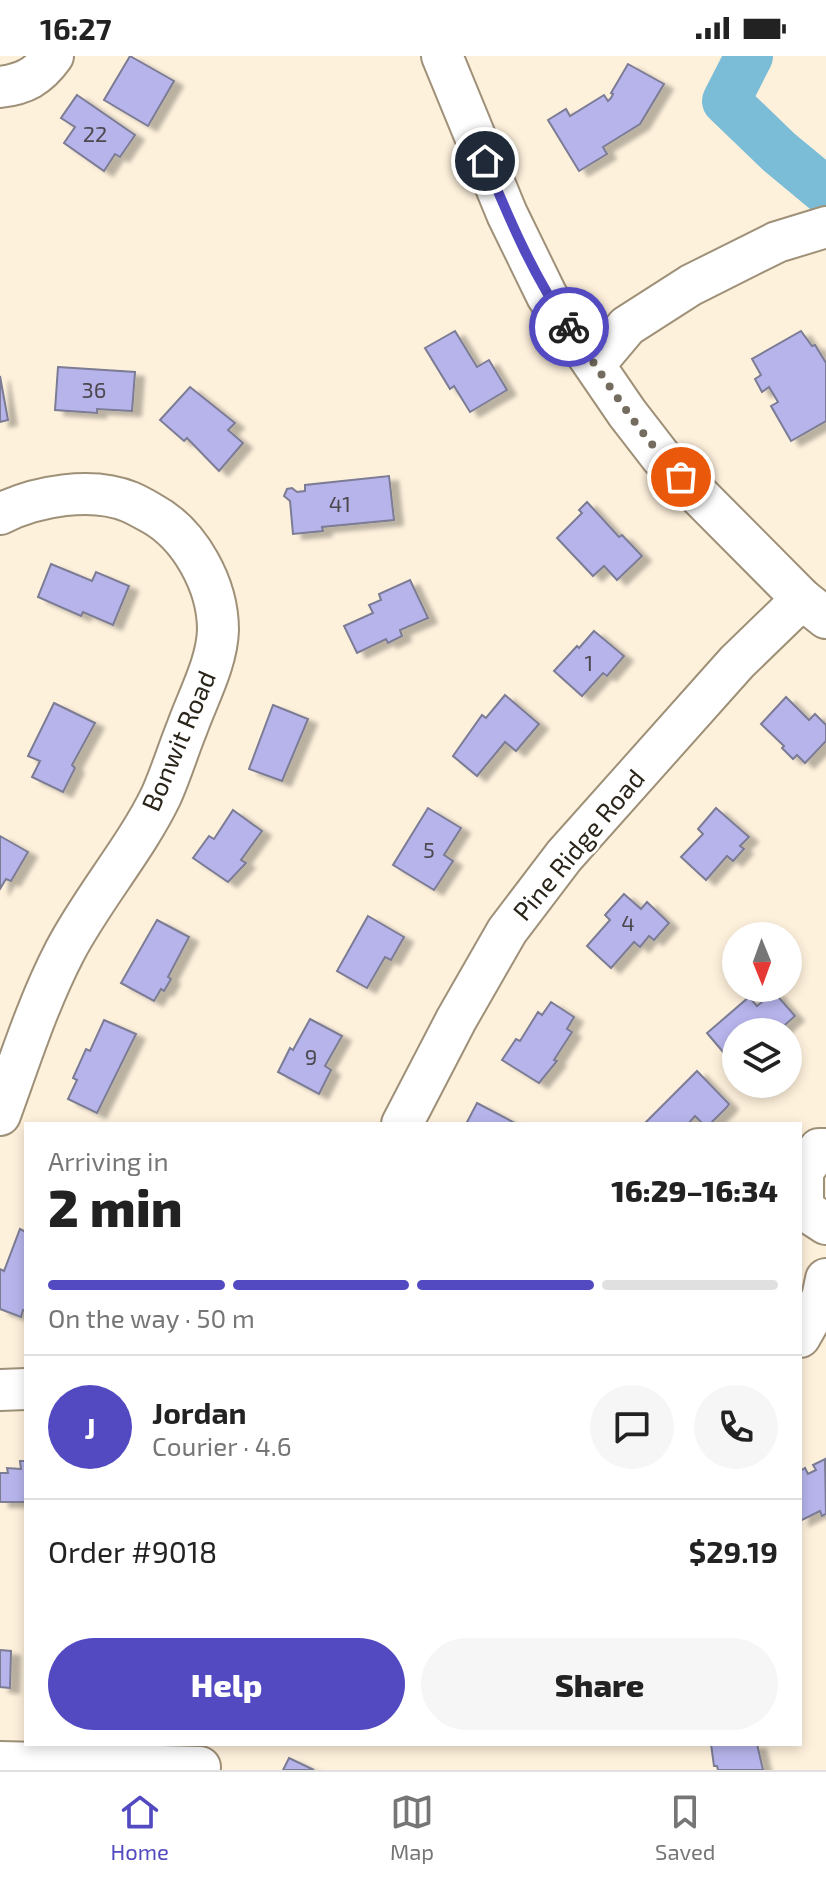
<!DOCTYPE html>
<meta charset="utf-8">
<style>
:root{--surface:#fff;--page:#f6f6f6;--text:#222;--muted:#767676;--line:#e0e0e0;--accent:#534ac2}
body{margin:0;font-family:"Exo 2",sans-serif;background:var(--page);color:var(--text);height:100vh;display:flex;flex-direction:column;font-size:30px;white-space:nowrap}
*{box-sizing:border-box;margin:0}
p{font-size:26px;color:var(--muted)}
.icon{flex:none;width:44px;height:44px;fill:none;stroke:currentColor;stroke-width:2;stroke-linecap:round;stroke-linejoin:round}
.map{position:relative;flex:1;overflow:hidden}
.side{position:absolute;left:24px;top:1066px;width:778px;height:624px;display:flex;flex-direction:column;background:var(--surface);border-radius:0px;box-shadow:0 4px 12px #0003}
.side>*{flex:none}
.needle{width:52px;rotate:179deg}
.controls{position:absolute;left:722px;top:866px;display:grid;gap:16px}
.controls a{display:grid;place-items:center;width:80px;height:80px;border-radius:50%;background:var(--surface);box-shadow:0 4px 12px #0003;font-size:40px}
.pin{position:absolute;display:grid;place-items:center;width:68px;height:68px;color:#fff;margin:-34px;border:4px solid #fff;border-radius:50%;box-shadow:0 2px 8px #0007}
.courier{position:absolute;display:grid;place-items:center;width:80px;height:80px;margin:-40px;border:6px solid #534ac2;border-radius:50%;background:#fff;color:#222;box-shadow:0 2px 10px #0007}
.headline em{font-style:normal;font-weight:800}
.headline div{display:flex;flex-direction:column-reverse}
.headline{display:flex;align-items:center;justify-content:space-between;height:136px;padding:0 24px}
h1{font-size:52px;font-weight:800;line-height:60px}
.bar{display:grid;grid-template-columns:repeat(4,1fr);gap:12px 8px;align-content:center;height:96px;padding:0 24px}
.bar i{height:10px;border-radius:6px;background:var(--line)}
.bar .active{background:var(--accent)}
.bar p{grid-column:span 4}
.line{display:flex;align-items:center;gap:20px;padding:0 24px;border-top:2px solid var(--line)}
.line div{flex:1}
.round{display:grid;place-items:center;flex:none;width:84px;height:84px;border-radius:42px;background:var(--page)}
.primary-button{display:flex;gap:16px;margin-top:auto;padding:16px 24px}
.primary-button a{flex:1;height:92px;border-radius:48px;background:var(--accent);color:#fff;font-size:32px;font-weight:800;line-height:92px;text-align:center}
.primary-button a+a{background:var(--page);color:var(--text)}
.status{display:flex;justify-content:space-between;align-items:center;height:56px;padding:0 40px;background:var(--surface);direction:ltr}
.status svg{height:22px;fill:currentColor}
.tab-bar{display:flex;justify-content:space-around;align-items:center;height:112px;border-top:2px solid var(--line);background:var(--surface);font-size:22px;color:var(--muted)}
.tab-bar a{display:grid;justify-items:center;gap:4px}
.tab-bar .active{color:var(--accent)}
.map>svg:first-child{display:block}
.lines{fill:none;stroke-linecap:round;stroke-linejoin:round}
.river{stroke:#7bbcd7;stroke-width:48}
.building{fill:#b6b4eb;stroke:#7b7b94;stroke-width:2;filter:url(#shadow)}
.minor-casing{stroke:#9f9078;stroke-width:44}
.minor{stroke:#fff;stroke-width:40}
.done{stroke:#746c5e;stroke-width:8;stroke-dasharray:0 14.4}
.route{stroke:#534ac2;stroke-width:10}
.labels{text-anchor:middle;stroke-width:6;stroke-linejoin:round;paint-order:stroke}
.number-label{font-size:22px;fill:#4d484e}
.street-label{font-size:26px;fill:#2a241a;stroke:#fff}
</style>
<div class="status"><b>16:27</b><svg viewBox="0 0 49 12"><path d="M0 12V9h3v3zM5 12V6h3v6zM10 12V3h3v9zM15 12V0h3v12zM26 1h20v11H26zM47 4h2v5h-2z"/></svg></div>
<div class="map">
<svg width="826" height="1714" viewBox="0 0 826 1714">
<defs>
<filter id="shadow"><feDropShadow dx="9" dy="5" stdDeviation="2" flood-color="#0004"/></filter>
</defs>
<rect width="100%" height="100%" fill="#fef1dc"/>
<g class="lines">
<polyline class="river" points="749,0 726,45 779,96 826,135"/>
</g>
<g class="building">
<polygon points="130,0 174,25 148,70 104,44"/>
<polygon points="628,8 664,28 640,68 603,91 607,98 579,115 548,64 566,53 570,60 604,39 608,45 611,42 613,38 611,37"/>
<polygon points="77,39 135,79 120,101 115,98 104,115 64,87 75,71 61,62"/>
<polygon points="455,275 477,311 489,304 507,334 470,356 454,330 450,333 425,292"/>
<polygon points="801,275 812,290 815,289 826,307 826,365 791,385 771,350 778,346 769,331 762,336 755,323 761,319 752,303"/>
<polygon points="58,311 135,316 132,355 97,353 97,357 55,354"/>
<polygon points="0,320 8,364 0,366"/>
<polygon points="190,331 235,367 228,374 243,387 219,415 187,382 184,385 160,364"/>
<polygon points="389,420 394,464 322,471 323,475 293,478 290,445 284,440 287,433 292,432 297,436 305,435 305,429"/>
<polygon points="587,446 619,481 622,479 642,500 617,524 604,510 593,520 557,482 582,457 579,454"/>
<polygon points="51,508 92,525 96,516 129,530 113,569 83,556 81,560 38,541"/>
<polygon points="410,524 428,562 400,574 402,580 388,587 386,583 357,597 344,570 373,557 369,549 381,544 379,538"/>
<polygon points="594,575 624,600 607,620 603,617 582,640 554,615 577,590 579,592"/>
<polygon points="505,639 539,668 516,695 505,686 477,720 453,700 482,659 486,662"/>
<polygon points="786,641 809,664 815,658 826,669 826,685 805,707 797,699 793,703 782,692 784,690 761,668"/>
<polygon points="54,647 95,667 72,709 75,712 63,736 32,721 40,705 28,700"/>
<polygon points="273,649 308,663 282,725 249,713"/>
<polygon points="428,752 461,772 444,799 453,805 434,834 393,809"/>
<polygon points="716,752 749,781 740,790 744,793 733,805 727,800 706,824 681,801 703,778 698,773"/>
<polygon points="233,754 262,775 241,804 246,807 228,826 193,802 209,780 214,783"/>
<polygon points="0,780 28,796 11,825 6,823 0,833"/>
<polygon points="624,838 641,853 647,846 669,867 654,884 649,880 640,891 634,886 611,912 587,890 610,864 605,859"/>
<polygon points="368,860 404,881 391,904 385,901 367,932 337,915"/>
<polygon points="157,864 189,881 168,921 171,923 164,935 161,933 154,945 121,927"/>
<polygon points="774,936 795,960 777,976 736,976 735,1010 707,977 749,941 757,950"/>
<polygon points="551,946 574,961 567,973 572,976 554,1004 557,1005 539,1027 502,1004 516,983 520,985 538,956 542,959"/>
<polygon points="310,963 342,980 325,1010 331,1014 319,1038 278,1016 290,992 293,994"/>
<polygon points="104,964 136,978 97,1057 68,1043 77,1024 73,1022 86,993 90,995"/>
<polygon points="697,1015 729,1048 726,1052 710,1068 703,1068 695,1060 688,1068 644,1068"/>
<polygon points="477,1047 515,1067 515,1068 466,1068"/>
<polygon points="20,1173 26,1176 26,1255 23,1254 21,1261 0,1253 0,1213 4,1215"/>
<polygon points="825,1403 826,1458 822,1460 820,1455 800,1465 800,1415 805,1412 808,1418 816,1414 813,1409"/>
<polygon points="20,1405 26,1405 26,1446 0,1446 0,1417 8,1417 7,1412 21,1413"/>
<polygon points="0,1594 11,1595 10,1632 0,1631"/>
<polygon points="711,1688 757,1688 763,1714 718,1714 717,1710 714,1710"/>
<polygon points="289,1702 314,1714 283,1714"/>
</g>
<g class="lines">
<g class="minor-casing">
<g id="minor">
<polyline points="442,0 507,158 547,240 627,357 661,401 802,543 826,562"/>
<path d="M0 31C24 28 38 21 53 0"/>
<polyline points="595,308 627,270 691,229 777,186 826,171"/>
<path d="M0 458C36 440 92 430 130 446 137 449 144 453 151 457 190 478 218 529 218 574 217 607 198 641 187 672 178 694 171 718 161 740 136 792 92 843 65 895 38 947 20 1004 0 1059"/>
<polyline points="402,1068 456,964 507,875 564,800 737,606 802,543"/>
<polyline points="826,1093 819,1093 803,1115 803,1153 826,1168"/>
<polyline points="800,1281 822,1242 826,1223"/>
<polyline points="0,1334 26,1333"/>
<polyline points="0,1706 200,1711"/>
</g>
</g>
<use href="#minor" class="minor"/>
</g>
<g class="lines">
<path class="done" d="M569 271C605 322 637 376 681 421"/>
<path class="route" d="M485 105C509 162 533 220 569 271"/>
</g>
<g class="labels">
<g class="number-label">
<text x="95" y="86">22</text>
<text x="94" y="342">36</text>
<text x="340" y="456">41</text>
<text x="589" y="615">1</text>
<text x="429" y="802">5</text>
<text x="628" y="875">4</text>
<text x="311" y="1009">9</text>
</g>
<g class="street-label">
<text transform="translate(179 685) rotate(-67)" y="9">Bonwit Road</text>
<text transform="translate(579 789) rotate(-50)" y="9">Pine Ridge Road</text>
</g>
</g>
</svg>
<div class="controls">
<a><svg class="needle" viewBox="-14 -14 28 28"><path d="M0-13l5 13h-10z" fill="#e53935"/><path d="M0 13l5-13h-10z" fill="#767676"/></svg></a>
<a><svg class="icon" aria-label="layers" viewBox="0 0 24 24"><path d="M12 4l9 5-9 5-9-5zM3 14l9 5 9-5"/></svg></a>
</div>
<div class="pin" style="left:681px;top:421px;background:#ea580c"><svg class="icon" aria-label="bag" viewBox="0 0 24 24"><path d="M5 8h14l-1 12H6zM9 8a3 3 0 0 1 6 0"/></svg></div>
<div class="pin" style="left:485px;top:105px;background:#1f2937"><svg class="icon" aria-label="home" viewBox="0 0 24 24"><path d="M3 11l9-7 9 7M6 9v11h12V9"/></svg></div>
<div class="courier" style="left:569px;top:271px"><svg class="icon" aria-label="bike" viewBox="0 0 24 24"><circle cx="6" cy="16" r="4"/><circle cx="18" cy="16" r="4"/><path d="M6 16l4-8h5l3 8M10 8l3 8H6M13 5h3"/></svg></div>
<section class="side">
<div class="headline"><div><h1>2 min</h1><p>Arriving in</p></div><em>16:29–16:34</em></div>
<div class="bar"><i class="active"></i><i class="active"></i><i class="active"></i><i></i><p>On the way · 50 m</p></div>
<div class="line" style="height:144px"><b class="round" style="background:var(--accent);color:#fff">J</b><div><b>Jordan</b><p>Courier · 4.6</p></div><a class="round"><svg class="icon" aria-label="chat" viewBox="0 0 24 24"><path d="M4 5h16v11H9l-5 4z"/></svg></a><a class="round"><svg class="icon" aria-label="phone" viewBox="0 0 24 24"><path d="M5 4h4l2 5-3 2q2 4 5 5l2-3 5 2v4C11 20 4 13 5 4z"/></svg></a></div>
<div class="line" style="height:104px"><div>Order #9018</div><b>$29.19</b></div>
<div class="primary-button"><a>Help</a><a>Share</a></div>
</section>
</div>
<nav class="tab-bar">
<a class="active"><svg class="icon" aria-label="home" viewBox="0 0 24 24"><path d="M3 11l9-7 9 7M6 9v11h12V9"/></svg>Home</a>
<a><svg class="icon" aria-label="map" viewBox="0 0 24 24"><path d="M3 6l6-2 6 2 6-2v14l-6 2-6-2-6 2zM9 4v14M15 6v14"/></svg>Map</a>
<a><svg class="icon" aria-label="saved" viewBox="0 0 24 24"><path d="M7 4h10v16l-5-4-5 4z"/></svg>Saved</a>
</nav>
